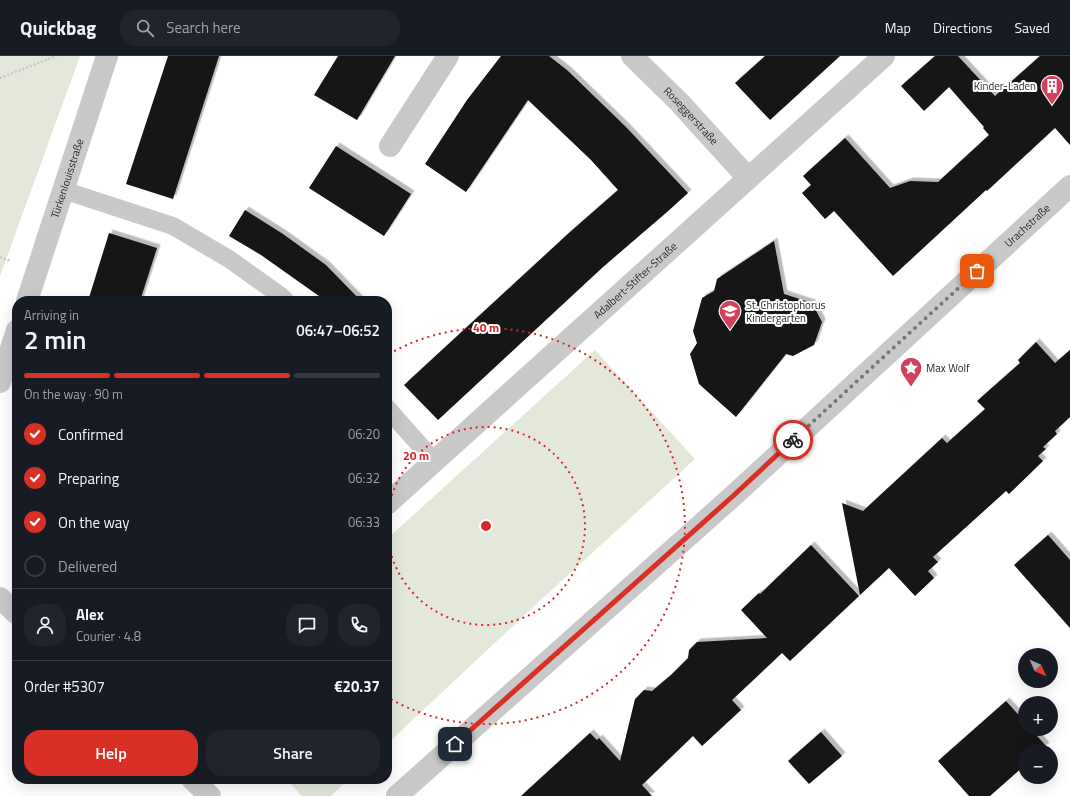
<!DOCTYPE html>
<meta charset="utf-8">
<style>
:root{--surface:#171b24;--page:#20242c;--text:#f1f3f6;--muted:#9ea1a6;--line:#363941;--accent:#d93025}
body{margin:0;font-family:"Titillium Web",sans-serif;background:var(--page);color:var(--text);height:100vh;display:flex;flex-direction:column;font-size:15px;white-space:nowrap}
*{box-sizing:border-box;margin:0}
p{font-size:13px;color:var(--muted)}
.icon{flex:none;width:22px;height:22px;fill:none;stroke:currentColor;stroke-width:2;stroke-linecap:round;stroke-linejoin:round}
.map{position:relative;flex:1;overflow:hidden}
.drawer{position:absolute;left:12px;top:240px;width:380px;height:488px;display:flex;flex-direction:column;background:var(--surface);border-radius:16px;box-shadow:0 4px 16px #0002}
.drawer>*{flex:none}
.needle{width:26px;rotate:135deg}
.fabs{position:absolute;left:1018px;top:592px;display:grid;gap:8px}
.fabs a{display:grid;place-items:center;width:40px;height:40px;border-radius:50%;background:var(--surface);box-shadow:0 4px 16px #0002;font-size:20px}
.pin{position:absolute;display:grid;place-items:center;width:34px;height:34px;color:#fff;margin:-17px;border-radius:8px;box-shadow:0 2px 6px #0006}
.courier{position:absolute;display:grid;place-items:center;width:40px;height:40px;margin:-20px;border:3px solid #d93025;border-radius:50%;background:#fff;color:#222;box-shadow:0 1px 5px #0007}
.headline em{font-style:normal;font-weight:600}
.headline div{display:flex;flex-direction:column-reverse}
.headline{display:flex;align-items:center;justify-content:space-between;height:68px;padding:0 12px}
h1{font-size:26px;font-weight:600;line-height:30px}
.bar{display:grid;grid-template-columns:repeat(4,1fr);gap:6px 4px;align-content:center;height:48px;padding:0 12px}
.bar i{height:5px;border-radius:3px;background:var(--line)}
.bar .selected{background:var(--accent)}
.bar p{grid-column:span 4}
.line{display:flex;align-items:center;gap:10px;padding:0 12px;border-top:1px solid var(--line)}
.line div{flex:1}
.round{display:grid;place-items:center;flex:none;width:42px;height:42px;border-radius:16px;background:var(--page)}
ol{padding:0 12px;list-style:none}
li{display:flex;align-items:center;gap:12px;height:44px}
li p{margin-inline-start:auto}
li .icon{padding:4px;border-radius:50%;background:var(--accent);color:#fff;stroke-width:4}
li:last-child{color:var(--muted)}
li i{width:22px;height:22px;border:2px solid var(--line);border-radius:50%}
.primary-button{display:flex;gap:8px;margin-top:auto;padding:8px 12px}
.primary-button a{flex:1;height:46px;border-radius:16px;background:var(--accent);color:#fff;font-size:16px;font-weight:600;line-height:46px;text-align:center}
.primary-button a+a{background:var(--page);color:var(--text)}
header{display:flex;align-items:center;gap:24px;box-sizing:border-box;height:56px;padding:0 20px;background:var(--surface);border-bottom:1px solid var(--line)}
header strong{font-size:19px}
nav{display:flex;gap:22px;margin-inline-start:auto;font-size:14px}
.search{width:280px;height:36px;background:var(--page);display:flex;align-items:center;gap:10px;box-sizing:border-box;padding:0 14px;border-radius:16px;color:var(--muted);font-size:15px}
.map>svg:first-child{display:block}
.green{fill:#e3e8db}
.building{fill:#131313;filter:url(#shadow)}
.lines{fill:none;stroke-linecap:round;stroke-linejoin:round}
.path{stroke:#c9c9c9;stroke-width:2.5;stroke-dasharray:2 2;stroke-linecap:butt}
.service{stroke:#c9c9c9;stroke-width:18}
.minor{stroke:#c9c9c9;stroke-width:22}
.done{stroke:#767676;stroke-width:4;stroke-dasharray:0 7.2}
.route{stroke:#d93025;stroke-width:5}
.ring{fill:none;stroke:#d62828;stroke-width:2;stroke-dasharray:2 4}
.labels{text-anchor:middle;stroke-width:4;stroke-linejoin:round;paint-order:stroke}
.poi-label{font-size:11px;fill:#2c2c2c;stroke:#fff;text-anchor:start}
.street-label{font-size:11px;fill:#2c2c2c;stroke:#fff}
.centre{fill:#d62828;stroke:#fff;stroke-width:2}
.ring-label{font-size:12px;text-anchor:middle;font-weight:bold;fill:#d62828;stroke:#fff;stroke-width:4;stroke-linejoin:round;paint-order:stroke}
</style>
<header>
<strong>Quickbag</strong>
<div class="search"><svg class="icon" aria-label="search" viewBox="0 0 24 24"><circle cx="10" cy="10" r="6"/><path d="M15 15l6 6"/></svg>Search here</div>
<nav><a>Map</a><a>Directions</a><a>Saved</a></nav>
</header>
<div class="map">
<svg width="1070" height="740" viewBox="0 0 1070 740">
<defs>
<filter id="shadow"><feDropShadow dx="3.5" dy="-3.5" stdDeviation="0" flood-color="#0004"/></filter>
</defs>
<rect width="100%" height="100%" fill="#fff"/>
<g class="green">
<polygon points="0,0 80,0 0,220"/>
<polygon points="595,294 695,403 544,541 387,688 387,483"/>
<polygon points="286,723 349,723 331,740 302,740"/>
</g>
<g class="building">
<polygon points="168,0 219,0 173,143 126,128"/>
<polygon points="338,0 395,0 357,64 314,39"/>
<polygon points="501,0 549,0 567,14 626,71 688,137 667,156 603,211 438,364 404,329 570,176 618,134 591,104 528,44 466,136 425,108 467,44"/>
<polygon points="765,0 840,0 770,64 735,27"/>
<polygon points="935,0 958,0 995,40 1040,0 1070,0 1070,89 1055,72 987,135 986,134 893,220 834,155 825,163 802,137 811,129 803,120 845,82 890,132 910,125 938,126 989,79 983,72 984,71 949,31 924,55 901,30"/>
<polygon points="336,90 411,138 384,180 309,132"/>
<polygon points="245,154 283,178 326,209 361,245 326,245 261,199 229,180"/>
<polygon points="109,177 157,192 140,245 88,245"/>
<polygon points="774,185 784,238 812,247 822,266 814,289 793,300 786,298 736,361 699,328 690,298 697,287 693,275 702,242 714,235 717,223"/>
<polygon points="1036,286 1055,307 1070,294 1070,361 1055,375 1057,378 1043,391 1046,393 1038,400 1043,405 1009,438 1006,435 933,501 938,506 928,515 934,522 915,540 889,512 860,539 842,447 863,455 942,382 947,387 985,353 977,345 1020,307 1018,304"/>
<polygon points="1048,479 1070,504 1070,572 1014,509"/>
<polygon points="811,489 859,540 790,605 782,597 732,644 741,654 702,690 693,680 642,729 652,740 521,740 590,677 597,684 599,682 620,705 635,643 644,634 652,635 671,619 688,602 689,594 697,586 767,582 741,554 759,537 760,538"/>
<polygon points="1006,645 1025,666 1025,673 1031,673 1046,690 1040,695 1025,695 1025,709 990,740 969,740 938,705"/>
<polygon points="821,676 842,700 809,728 788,705"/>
</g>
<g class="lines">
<g class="path">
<polyline points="0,22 56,0"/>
<polyline points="0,201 11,205"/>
</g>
<g class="service">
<polyline points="63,134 173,170 229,203 281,240 286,245"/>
<polyline points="387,352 434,405"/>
</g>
<g class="minor">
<path id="s1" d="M632 0 680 47 748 122"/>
<polyline points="390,90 448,0"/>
<path id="s2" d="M27 245 107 0"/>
<polyline points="0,326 17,274"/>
<path id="s3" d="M387 448 884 0"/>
<polyline points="0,542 17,558"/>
<polyline points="192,723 210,740"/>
<path id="s4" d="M397 740 733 440 1070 130"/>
</g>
</g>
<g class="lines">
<polyline class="done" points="793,384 977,215"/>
<polyline class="route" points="455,688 733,440 793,384"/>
</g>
<g class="ring">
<path d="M387 469A99 99 0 1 1 387 471"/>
<path d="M389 298A198 198 0 1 1 387 641"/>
</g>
<defs>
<g id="building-pin" transform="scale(1.15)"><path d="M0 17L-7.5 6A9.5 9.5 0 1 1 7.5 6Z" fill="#d0415c" stroke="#fff"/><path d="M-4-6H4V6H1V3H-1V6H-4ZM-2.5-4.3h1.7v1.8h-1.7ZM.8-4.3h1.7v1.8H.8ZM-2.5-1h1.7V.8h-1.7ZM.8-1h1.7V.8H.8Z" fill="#fff"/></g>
<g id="school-pin" transform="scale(1.15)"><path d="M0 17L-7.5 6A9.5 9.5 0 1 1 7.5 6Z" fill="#d0415c" stroke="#fff"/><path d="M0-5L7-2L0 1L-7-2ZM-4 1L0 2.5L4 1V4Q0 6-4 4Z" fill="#fff"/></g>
<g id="sight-pin" transform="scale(1.15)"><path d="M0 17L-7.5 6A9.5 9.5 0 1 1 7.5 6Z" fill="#d0415c" stroke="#fff"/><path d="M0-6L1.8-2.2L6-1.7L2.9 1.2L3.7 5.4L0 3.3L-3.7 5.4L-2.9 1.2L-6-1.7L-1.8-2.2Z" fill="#fff"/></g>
</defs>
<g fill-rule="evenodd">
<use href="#building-pin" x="1052" y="30"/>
<use href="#school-pin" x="730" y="255"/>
<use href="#sight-pin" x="911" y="312"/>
</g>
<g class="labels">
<g class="poi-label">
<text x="1036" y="34" text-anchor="end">Kinder-Laden</text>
<text x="746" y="253">St. Christophorus<tspan x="746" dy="13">Kindergarten</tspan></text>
<text x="926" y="316">Max Wolf</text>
</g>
<g class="street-label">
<text dy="4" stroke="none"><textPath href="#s1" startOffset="84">Roseggerstraße</textPath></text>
<text dy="4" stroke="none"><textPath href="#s2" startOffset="129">Türkenlouisstraße</textPath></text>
<text dy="4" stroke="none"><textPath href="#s4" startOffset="850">Urachstraße</textPath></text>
<text dy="4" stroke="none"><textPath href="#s3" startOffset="334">Adalbert-Stifter-Straße</textPath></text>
</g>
</g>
<circle cx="486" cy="470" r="6" class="centre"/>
<g class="ring-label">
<text x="486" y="276">40 m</text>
<text x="416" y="404">20 m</text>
</g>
</svg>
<div class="fabs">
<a><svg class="needle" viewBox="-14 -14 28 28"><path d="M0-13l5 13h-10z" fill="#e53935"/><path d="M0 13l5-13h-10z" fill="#9ea1a6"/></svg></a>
<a>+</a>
<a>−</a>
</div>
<div class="pin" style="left:977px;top:215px;background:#ea580c"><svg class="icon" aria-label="bag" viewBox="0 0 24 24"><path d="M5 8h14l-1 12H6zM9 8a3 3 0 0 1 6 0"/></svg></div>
<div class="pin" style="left:455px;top:688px;background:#1f2937"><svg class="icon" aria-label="home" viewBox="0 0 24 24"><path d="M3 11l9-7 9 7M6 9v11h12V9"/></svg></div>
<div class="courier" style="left:793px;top:384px"><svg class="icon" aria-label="bike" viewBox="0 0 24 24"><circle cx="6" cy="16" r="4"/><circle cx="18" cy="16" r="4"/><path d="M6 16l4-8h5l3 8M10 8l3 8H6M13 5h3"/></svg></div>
<section class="drawer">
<div class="headline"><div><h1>2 min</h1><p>Arriving in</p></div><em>06:47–06:52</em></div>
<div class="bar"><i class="selected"></i><i class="selected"></i><i class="selected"></i><i></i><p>On the way · 90 m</p></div>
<ol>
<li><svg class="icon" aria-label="check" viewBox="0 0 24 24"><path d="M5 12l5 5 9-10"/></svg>Confirmed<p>06:20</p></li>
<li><svg class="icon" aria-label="check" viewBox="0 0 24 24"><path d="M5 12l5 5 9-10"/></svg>Preparing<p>06:32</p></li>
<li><svg class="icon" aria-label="check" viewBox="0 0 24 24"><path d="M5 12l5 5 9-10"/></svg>On the way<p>06:33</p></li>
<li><i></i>Delivered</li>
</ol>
<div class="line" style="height:72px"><a class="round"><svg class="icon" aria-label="person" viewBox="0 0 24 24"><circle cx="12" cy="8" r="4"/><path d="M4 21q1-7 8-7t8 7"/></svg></a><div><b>Alex</b><p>Courier · 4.8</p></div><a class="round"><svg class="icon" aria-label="chat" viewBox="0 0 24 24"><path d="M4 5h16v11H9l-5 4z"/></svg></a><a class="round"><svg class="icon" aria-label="phone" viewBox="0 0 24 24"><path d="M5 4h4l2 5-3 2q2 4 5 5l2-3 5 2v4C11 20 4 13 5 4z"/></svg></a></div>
<div class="line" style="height:52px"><div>Order #5307</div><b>€20.37</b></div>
<div class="primary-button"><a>Help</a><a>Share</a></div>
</section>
</div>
